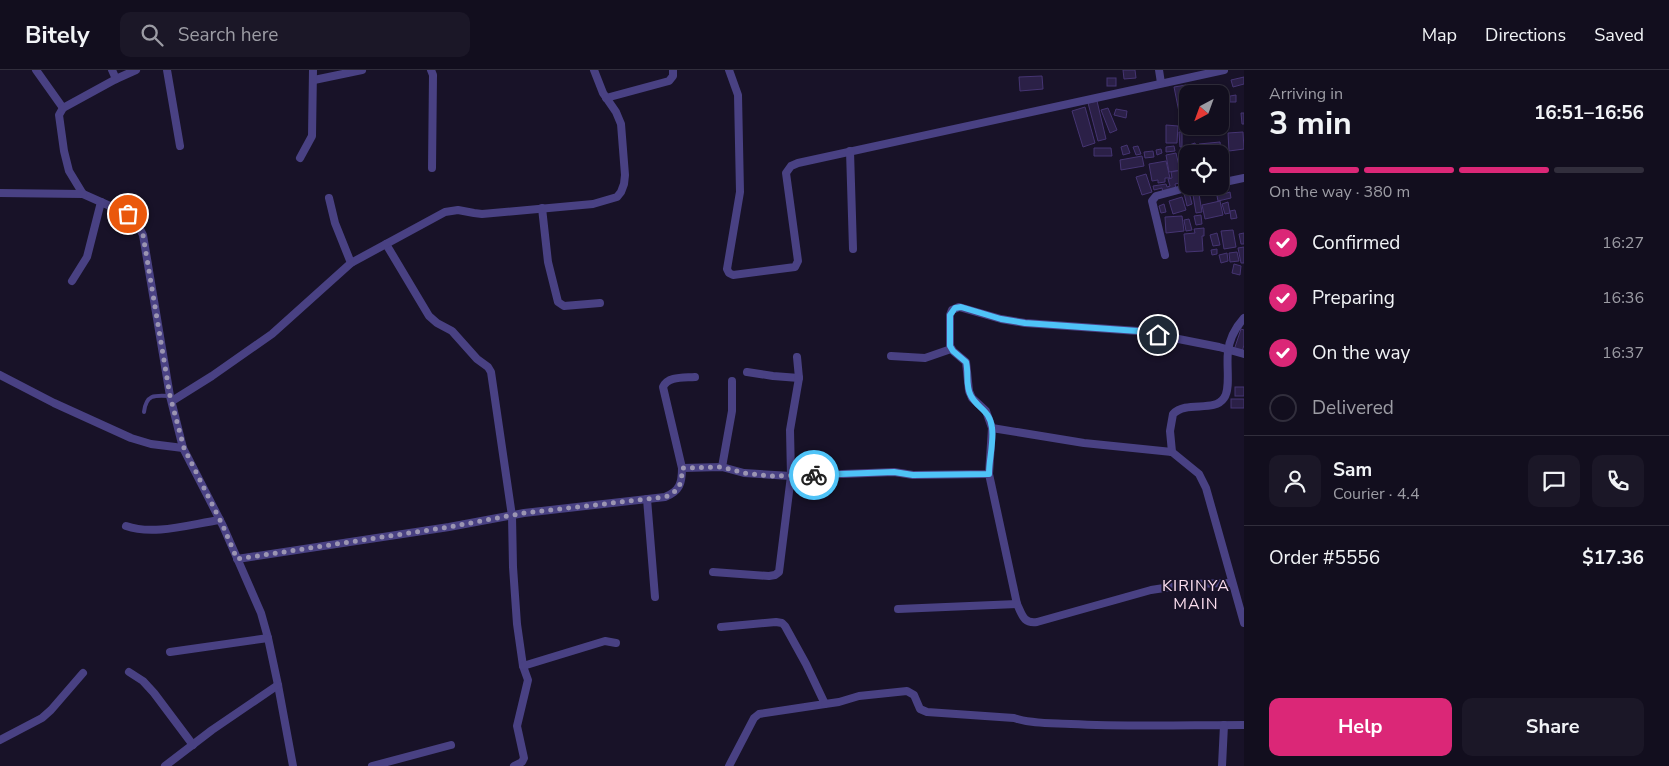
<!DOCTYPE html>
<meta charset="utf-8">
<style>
:root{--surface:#120e1e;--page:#1b1727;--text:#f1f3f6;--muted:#9c9ca4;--line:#312e3c;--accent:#db2777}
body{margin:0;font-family:"Nunito Sans",sans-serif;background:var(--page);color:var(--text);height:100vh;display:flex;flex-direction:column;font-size:19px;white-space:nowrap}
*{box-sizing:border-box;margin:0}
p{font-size:16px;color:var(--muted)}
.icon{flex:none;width:28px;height:28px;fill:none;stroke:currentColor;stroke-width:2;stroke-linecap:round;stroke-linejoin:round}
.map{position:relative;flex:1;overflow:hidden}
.drawer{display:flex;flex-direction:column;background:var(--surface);width:425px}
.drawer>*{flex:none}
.needle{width:32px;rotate:221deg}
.buttons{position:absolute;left:1179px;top:15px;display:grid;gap:10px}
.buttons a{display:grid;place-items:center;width:50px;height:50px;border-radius:10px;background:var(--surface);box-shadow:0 1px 4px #0004,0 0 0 1px var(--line);font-size:25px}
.pin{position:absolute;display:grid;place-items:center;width:42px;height:42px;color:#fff;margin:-21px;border:2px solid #fff;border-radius:50%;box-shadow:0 1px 5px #0007}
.courier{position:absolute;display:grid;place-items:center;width:50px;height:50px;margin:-25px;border:4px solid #4fc3f7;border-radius:50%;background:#fff;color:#222;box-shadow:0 1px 6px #0007}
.head em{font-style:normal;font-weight:700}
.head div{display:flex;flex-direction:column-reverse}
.head{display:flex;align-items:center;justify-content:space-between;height:85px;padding:0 25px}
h1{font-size:32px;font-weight:700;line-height:38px}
.bar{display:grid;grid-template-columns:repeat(4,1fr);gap:8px 5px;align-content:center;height:60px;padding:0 25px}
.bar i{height:6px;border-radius:4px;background:var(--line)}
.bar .selected{background:var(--accent)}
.bar p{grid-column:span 4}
.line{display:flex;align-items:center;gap:12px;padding:0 25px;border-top:1px solid var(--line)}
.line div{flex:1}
.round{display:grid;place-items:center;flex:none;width:52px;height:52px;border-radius:10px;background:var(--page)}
ol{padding:0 25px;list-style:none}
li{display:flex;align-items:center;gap:15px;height:55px}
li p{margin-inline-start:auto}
li .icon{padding:5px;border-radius:50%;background:var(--accent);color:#fff;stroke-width:4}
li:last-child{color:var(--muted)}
li i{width:28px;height:28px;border:2px solid var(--line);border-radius:50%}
.primary-button{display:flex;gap:10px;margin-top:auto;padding:10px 25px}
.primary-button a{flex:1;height:58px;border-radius:10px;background:var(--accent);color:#fff;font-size:20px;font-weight:700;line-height:58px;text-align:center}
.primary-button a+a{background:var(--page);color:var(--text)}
header{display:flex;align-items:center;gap:30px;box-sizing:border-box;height:70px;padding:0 25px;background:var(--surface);border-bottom:1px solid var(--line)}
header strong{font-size:24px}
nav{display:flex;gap:28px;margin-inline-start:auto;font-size:18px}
.search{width:350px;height:45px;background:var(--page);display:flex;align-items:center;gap:12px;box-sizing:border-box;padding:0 18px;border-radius:10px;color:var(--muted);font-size:19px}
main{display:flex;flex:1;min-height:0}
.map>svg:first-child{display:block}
.building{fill:#2b2047;stroke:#453472}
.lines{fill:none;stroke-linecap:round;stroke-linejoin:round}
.lane{stroke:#494183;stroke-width:4}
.street{stroke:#494183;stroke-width:8}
.done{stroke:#9b95b2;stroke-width:5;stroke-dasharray:0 9}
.route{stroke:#4fc3f7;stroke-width:6}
.labels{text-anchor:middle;stroke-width:4;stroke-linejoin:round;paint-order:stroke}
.quarter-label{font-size:16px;letter-spacing:1px;fill:#fcdeef;stroke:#181228}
</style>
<header>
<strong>Bitely</strong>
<div class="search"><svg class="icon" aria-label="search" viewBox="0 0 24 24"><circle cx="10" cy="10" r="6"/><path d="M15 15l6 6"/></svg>Search here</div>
<nav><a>Map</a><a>Directions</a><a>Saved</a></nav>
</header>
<main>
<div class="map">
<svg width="1244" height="696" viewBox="0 0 1244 696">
<rect width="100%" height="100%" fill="#181228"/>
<g class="building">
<polygon points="1123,0 1135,0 1136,8 1124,9"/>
<polygon points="1042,6 1043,19 1020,21 1019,7"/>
<polygon points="1244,7 1244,14 1233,17 1231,10"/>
<rect x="1107" y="8" width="9" height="8"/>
<polygon points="1186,15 1188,25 1188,56 1193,56 1194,60 1183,62 1174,17"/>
<polygon points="1236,25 1236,32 1230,32 1230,26"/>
<polygon points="1097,31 1106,69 1098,71 1088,33"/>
<polygon points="1085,37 1095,73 1083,77 1072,41"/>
<polygon points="1108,38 1117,60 1110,63 1101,40"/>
<polygon points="1116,39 1127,41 1126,48 1114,45"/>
<polygon points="1241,43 1244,43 1244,54 1242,54"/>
<polygon points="1166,55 1178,56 1177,73 1166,73"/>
<polygon points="1179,62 1182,62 1182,77 1180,77"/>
<polygon points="1243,62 1244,79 1229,81 1228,63"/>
<polygon points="1220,72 1223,96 1220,97 1220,84 1213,84 1213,81 1200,82 1199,74"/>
<polygon points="1195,73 1197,79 1192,81 1193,84 1188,84 1188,92 1183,77"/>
<polygon points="1127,75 1130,83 1123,85 1121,77"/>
<polygon points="1138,76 1141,84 1136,85 1133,77"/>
<polygon points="1174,76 1175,81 1166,82 1166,77"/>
<polygon points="1094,78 1111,78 1112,86 1094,86"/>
<polygon points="1161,79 1162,83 1157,85 1156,80"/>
<polygon points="1153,81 1154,87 1145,88 1144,82"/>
<polygon points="1184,82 1186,97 1182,98 1179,83"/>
<polygon points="1176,83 1180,100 1169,102 1166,85"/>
<polygon points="1142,86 1144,96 1121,100 1120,90"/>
<polygon points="1166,91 1170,108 1165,108 1165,112 1158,113 1158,110 1152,111 1149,94"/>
<polygon points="1188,99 1188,114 1185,114 1184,112 1175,114 1176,119 1163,122 1162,118 1154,120 1153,116 1166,114 1167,117 1170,116 1168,109 1172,108 1171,102"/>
<polygon points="1146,104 1152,122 1142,125 1136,107"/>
<polygon points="1189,122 1192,134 1187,136 1184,123"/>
<polygon points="1230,122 1231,128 1218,131 1217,126"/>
<polygon points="1199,124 1202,142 1196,143 1193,125"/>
<polygon points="1182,127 1186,140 1173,144 1169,131"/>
<polygon points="1220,131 1223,145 1205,149 1202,135"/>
<polygon points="1228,132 1230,143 1225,144 1222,134"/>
<polygon points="1164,134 1166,142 1161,143 1159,136"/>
<polygon points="1235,140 1237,148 1231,149 1230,141"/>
<polygon points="1201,145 1202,154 1196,155 1194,146"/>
<polygon points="1182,146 1184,161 1166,163 1165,147"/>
<polygon points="1189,149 1192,160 1186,161 1184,150"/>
<polygon points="1204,158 1204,166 1202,166 1203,181 1186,182 1184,164 1195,163 1194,159"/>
<polygon points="1233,160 1236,177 1224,179 1221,161"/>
<polygon points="1217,163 1220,175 1213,176 1210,165"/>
<polygon points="1244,163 1244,174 1241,174 1239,164"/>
<polygon points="1244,177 1244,193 1241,193 1238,178"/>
<polygon points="1217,179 1217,184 1212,185 1211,180"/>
<polygon points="1237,182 1239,191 1230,192 1229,183"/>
<polygon points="1227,183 1228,191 1221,193 1219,185"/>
<polygon points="1234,194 1241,196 1240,205 1232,203"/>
<polygon points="1241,259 1244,260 1244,275 1242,282 1234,280"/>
<rect x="1235" y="317" width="9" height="9"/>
<rect x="1231" y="329" width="13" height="9"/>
</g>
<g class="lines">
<path class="lane" d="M144 342C146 324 155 325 170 326"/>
<g class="street">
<polyline points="36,0 63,38"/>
<polyline points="112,0 116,9"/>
<polyline points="136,0 116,9 63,38 59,45 64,81 69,101 83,124 128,144 138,155 143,165 170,326 183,378 223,456 261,543 268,568 278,615 293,696"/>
<polyline points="167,0 180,76"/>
<polyline points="431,0 433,5 432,98"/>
<polyline points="729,0 738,25 740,122 727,199 729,203 733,205 795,197 798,191 786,103 791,96 798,93 1224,0"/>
<polyline points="1159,0 1161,13"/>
<polyline points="314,10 362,0"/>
<polyline points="606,28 669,11 673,6 673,0"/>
<polyline points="850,81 853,179"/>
<polyline points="300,88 312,66 313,0"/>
<polyline points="1220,113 1244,108"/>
<polyline points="0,123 83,124"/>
<polyline points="329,128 335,153 351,193"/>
<polyline points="542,138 548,192 558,232 564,236 600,233"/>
<polyline points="386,174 429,246 437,253 452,261 477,289 488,297 491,302 512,446 513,497 517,554 523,596 528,610 517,656 524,688 522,692 514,696"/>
<polyline points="1165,185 1152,131 1156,126 1182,119 1199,116"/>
<polyline points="72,211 87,187 101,132"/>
<polyline points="891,286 925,288 951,279"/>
<polyline points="747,302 773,306 799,308"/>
<polyline points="0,305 54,333 131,368 151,374 183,378"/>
<polyline points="172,331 212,306 272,264 351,193 445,142 458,140 474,143 482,144 593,134 617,127 621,122 624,114 625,105 621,54 616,42 603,23 594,0"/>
<polyline points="992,358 986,341 972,328 969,321 966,292 953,281 950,276 950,245 952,240 959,237 1001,249 1025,253 1138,261 1219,277 1244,284"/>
<path d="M1172 382 1170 361 1173 344C1187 330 1214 343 1224 328 1231 319 1226 295 1228 282 1229 270 1236 257 1244 248"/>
<polyline points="722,397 732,341 732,311"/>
<path d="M682 398 663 317C668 306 684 308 695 307"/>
<path d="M989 404 1017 534C1022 544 1023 554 1037 552L1151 520 1190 514 1232 513"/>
<polyline points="647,429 655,527"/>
<path d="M126 456C154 466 191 454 220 450"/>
<path d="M237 489 449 457 524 443 665 427C680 421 682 413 682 398L722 397 744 403 791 406 894 402 913 405 989 404 992 358 1084 373 1172 382 1199 404 1206 418 1244 553"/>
<polyline points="713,502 769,506 775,505 779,502 791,406 790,360 799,308 797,287"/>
<polyline points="898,539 1017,534"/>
<polyline points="721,557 776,552 782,553 785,556 806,594 825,634 759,644 754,648 729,696"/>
<polyline points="170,582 268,568"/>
<polyline points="523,596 605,571 616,573"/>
<polyline points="129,602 143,611 154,623 193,675"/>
<path d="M825 634 839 632 859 626 907 621 914 625 920 639 927 642 1014 648C1031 654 1053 653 1071 654 1129 657 1186 655 1244 655"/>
<polyline points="0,670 42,648 51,640 83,603"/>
<polyline points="165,696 212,660 278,615"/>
<polyline points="372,696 451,675"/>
<polyline points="1222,696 1224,655"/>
</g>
</g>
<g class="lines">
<path class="done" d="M128 144 138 154 143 165 170 326 184 378 223 456 237 489 449 457 524 443 665 427C680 421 682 413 682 398L722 397 744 403 771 406 814 405"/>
<path class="route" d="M814 405 894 402 913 405 989 404C989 390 994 371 992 358 990 340 978 339 971 326 965 316 969 303 966 292L953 281 950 276V245L955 238 961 237 1001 249 1025 253 1138 261 1158 265"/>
</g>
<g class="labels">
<g class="quarter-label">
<text x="1196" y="521">KIRINYA<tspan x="1196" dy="18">MAIN</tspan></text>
</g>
</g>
</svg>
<div class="buttons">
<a><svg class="needle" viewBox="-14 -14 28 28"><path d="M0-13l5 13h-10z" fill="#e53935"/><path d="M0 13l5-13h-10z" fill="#9c9ca4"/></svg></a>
<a><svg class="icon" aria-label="locate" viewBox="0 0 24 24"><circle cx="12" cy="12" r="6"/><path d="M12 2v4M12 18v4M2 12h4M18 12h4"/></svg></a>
</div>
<div class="pin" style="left:128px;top:144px;background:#ea580c"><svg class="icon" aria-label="bag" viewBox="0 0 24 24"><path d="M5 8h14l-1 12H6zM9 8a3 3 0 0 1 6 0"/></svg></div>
<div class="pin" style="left:1158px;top:265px;background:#1f2937"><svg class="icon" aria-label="home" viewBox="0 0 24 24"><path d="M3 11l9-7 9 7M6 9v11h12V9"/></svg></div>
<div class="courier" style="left:814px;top:405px"><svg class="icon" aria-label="bike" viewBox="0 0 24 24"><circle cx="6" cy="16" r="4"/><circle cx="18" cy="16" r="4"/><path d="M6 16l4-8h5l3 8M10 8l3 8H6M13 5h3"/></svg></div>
</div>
<section class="drawer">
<div class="head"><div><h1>3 min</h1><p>Arriving in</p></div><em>16:51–16:56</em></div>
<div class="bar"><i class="selected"></i><i class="selected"></i><i class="selected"></i><i></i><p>On the way · 380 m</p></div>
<ol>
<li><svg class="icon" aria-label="check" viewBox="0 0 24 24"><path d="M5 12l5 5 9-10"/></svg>Confirmed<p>16:27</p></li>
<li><svg class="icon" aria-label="check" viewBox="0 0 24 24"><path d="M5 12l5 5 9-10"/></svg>Preparing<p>16:36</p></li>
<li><svg class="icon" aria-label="check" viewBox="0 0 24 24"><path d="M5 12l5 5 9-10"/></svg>On the way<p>16:37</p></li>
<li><i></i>Delivered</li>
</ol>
<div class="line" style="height:90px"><a class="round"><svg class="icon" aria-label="person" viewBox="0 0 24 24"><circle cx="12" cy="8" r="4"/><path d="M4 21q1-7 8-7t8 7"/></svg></a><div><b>Sam</b><p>Courier · 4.4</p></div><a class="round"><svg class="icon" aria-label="chat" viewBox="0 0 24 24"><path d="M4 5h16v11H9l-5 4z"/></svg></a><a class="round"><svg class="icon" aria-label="phone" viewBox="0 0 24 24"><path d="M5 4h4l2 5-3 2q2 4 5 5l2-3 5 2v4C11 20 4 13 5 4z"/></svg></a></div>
<div class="line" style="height:65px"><div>Order #5556</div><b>$17.36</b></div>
<div class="primary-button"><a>Help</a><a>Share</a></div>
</section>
</main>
